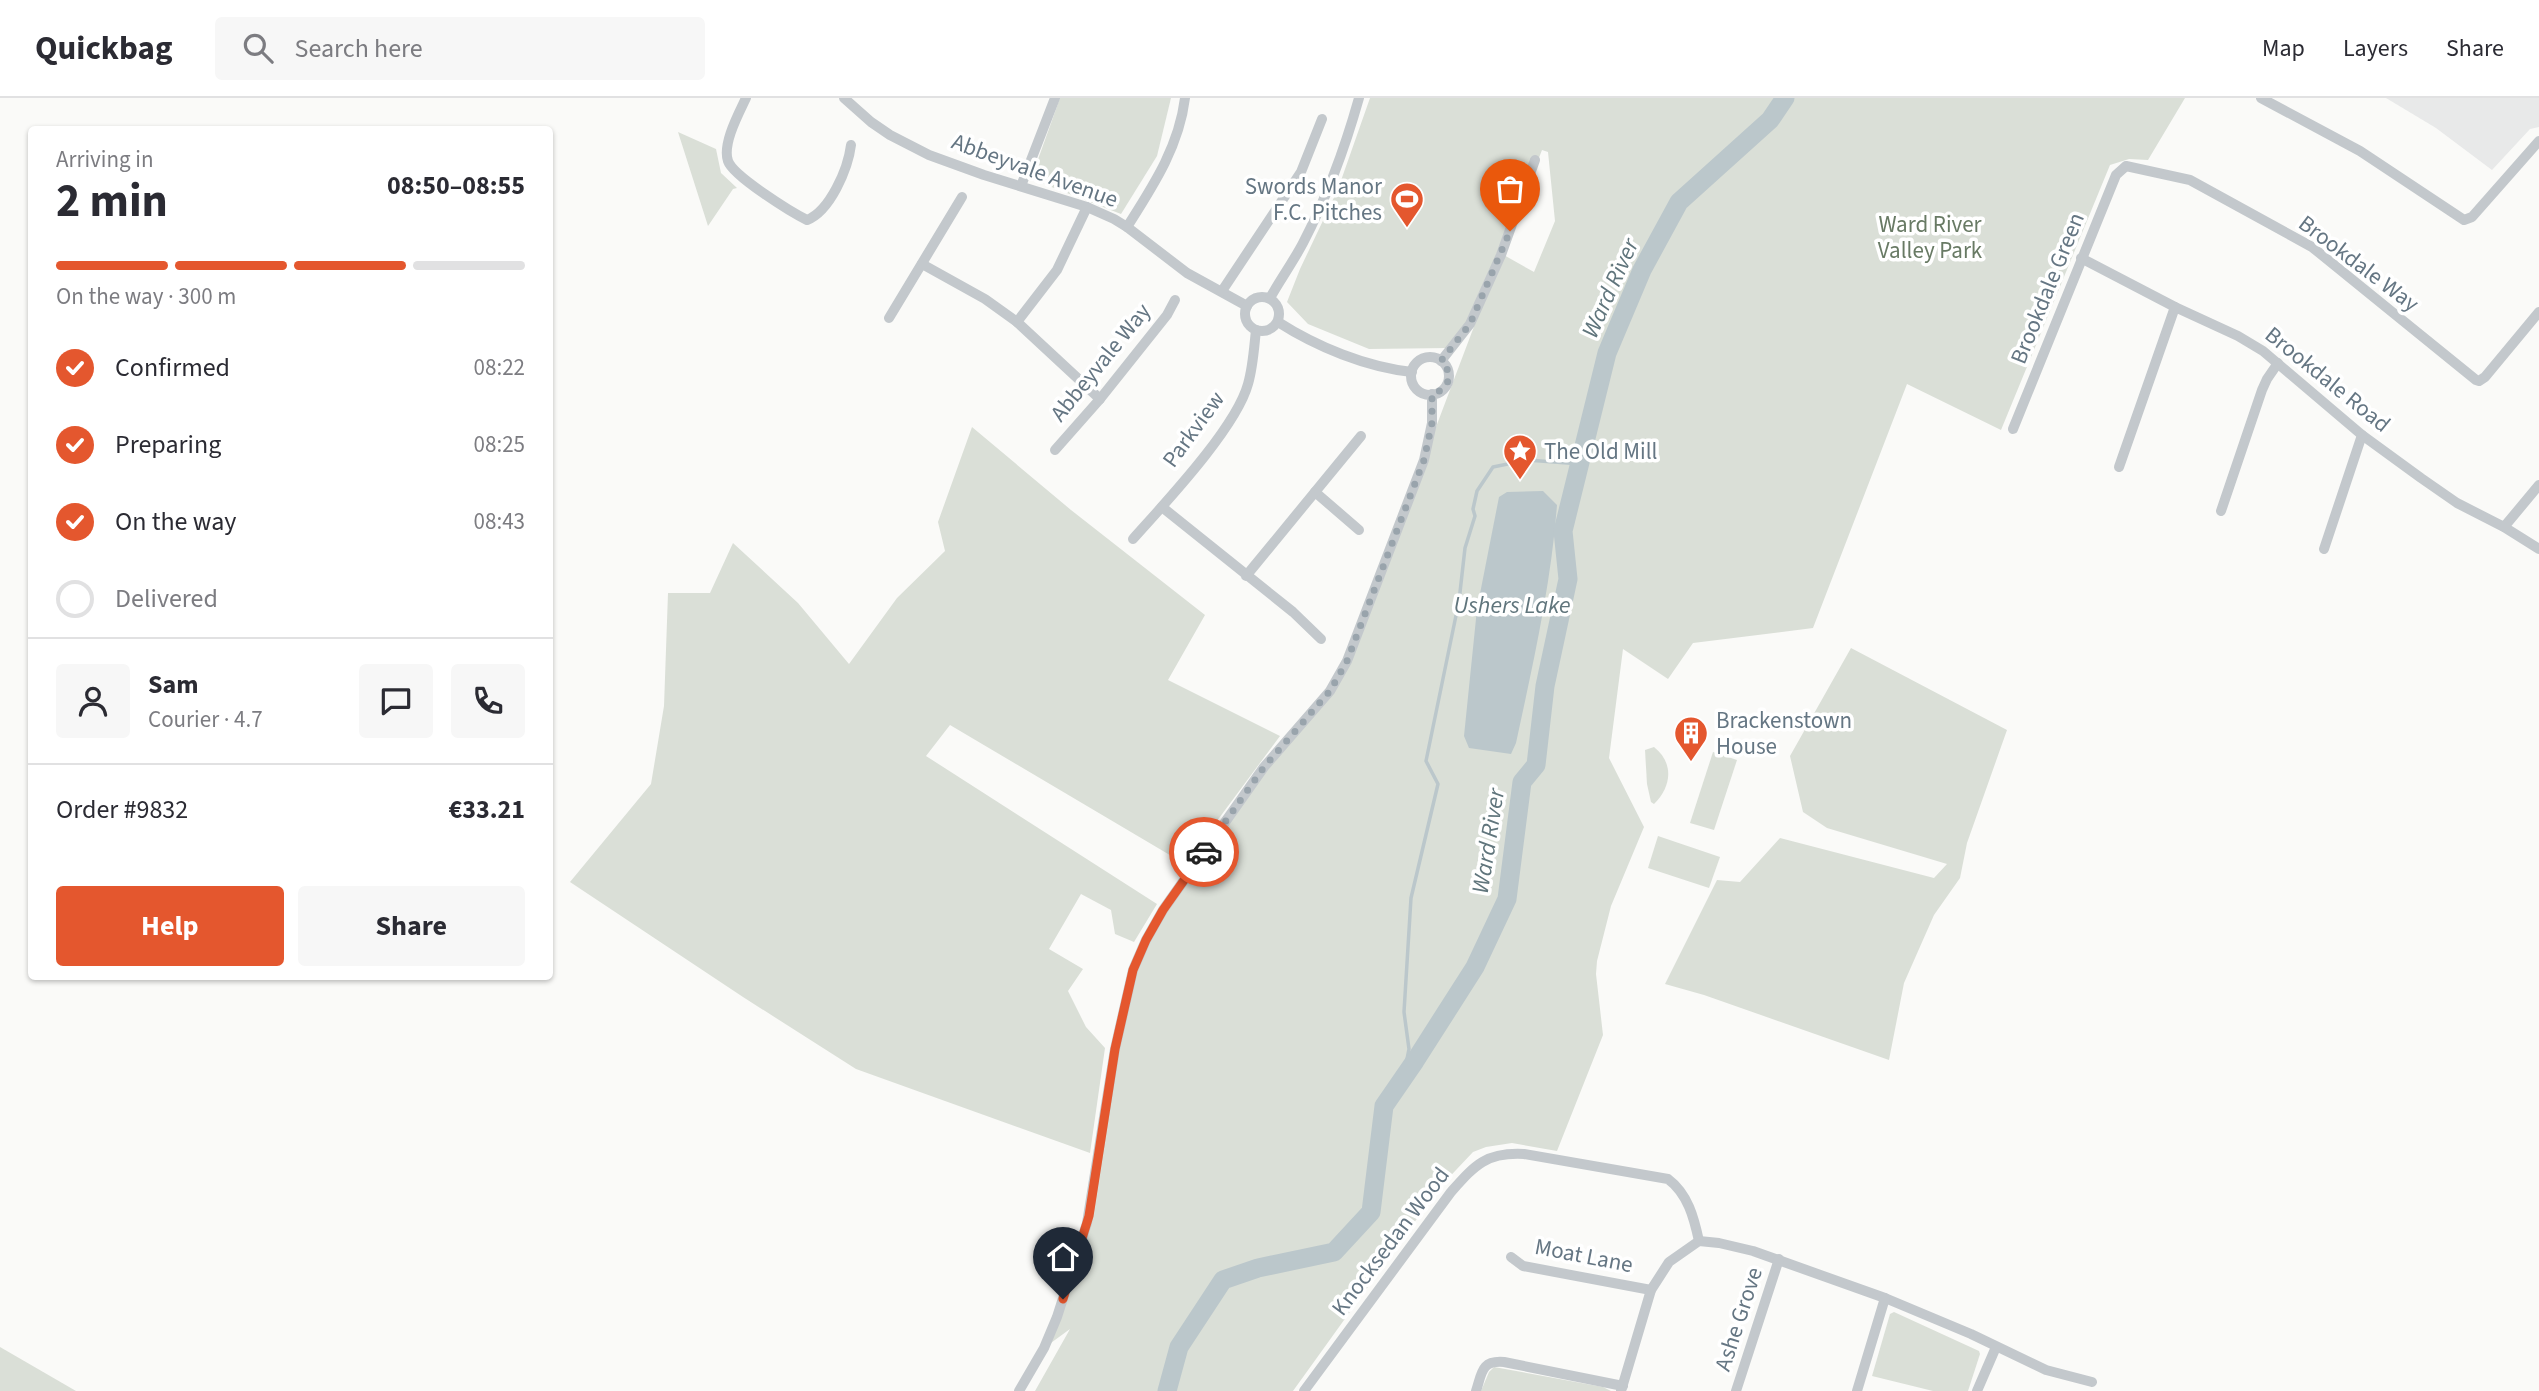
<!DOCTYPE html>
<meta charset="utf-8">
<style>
:root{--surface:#fff;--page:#f7f7f7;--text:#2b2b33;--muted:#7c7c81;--line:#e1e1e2;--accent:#e4572e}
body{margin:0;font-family:"Source Sans 3",sans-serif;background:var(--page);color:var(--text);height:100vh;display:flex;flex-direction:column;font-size:26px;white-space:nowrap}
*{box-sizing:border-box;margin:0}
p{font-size:23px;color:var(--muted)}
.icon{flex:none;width:38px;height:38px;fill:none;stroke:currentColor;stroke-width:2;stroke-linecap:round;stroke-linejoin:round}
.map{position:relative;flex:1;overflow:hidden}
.drawer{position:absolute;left:28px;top:28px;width:525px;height:854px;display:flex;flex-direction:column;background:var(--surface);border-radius:7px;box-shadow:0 2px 5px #0004}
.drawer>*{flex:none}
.pin{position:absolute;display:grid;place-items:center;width:60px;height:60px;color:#fff;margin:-72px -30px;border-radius:50% 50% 50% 0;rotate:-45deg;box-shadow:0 0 7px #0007}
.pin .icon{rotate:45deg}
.courier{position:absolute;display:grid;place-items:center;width:70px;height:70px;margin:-35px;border:5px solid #e4572e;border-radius:50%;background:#fff;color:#222;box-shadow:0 2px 9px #0007}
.headline em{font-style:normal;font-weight:700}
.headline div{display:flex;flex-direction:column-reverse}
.headline{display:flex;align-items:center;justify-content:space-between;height:119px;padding:0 28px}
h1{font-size:46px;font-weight:700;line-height:52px}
.bar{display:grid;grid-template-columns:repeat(4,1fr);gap:10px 7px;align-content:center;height:84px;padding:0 28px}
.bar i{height:9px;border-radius:5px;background:var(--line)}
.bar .active{background:var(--accent)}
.bar p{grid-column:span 4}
.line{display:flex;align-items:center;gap:18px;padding:0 28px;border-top:2px solid var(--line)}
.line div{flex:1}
.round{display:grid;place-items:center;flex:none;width:74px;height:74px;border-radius:7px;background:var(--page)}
ol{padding:0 28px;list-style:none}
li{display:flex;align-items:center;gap:21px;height:77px}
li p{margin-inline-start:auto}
li .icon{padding:7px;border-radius:50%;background:var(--accent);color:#fff;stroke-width:4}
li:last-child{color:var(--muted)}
li i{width:38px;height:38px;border:4px solid var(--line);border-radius:50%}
.cta{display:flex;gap:14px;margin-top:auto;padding:14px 28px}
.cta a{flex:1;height:80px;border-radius:7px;background:var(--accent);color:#fff;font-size:28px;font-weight:700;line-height:80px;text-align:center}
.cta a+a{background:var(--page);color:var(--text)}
header{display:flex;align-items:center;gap:42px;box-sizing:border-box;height:98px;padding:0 35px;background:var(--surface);border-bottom:2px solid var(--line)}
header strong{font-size:33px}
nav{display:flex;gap:38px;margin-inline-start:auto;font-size:24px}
.search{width:490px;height:63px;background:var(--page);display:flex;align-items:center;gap:18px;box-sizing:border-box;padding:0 24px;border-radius:7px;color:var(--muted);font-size:26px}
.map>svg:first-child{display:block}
.built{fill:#e8e9e9}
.green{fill:#dadfd7;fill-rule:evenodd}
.water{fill:#bbc7cb}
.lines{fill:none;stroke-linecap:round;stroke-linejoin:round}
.stream{stroke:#bbc7cb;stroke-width:3.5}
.river{stroke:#bbc7cb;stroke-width:19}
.minor{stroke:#c3c8cc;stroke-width:10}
.done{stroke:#99a4ac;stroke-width:7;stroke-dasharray:0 12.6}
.route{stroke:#e4572e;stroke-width:9}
.labels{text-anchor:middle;stroke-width:7;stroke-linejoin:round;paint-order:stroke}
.street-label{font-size:23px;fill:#657683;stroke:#fff}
.poi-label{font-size:23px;fill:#657683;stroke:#fff;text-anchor:start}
.park-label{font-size:23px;fill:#687a64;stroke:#fff}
.water-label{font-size:24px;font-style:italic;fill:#60757c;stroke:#fff}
</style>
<header>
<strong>Quickbag</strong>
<div class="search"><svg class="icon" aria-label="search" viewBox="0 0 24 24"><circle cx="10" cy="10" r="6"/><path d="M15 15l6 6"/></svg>Search here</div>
<nav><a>Map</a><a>Layers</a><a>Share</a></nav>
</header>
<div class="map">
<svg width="2539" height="1293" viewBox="0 0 2539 1293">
<rect width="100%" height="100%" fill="#fafaf8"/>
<polygon class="built" points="2386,0 2539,0 2539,29 2530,31 2492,72 2436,30"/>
<g class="green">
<polygon points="1060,0 1171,0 1157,58 1121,116 1031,81"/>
<path d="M1370 0H2185L2148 62 2129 61 2110 67 2001 332 1907 286 1813 530 1693 545 1668 581 1623 551 1609 660 1644 729 1611 808 1597 863 1596 876 1603 937 1557 1053 1512 1045 1486 1049 1473 1054 1439 1090 1293 1293H1035L1070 1231 1044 1250 1087 1125 1115 951 1146 842 1218 734 1330 593 1366 514 1495 173 1471 226 1449 250 1369 251 1308 226 1287 204 1300 171 1338 91ZM1542 52 1548 54 1555 123 1534 174 1502 156Z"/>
<polygon points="678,34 716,51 721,75 737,90 733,91 708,128"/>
<polygon points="972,329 1071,412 1205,517 1168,582 1280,638 1185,766 950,627 926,658 1157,806 1134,844 1115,836 1111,812 1081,796 1049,851 1083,871 1068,893 1086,929 1105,950 1090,1055 856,971 743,899 570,784 651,686 664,608 668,495 710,495 733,445 798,505 849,566 897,500 945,453 938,424"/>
<polygon points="1851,550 2007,632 1967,745 1960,780 1934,817 1904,885 1889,962 1704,897 1665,886 1717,782 1740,784 1780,740 1934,780 1947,766 1827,730 1803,714 1790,658"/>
<path d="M1654 649C1674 665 1672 688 1654 706L1651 704 1647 686 1645 652Z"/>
<polygon points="1713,654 1737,662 1714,732 1690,725"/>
<polygon points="1658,738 1720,759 1709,790 1648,770"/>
<polygon points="1894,1214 1979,1253 1980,1256 1968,1293 1933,1293 1872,1278 1890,1216"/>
<polygon points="0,1249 76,1293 0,1293"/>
<polygon points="1494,1269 1603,1289 1611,1293 1481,1293 1489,1274"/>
</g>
<path class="water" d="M1543 393 1557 407C1551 487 1533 566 1516 645L1511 656 1469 650 1464 638 1477 511 1499 399 1507 394Z"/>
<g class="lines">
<polyline class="stream" points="1403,981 1409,951 1404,914 1411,800 1438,686 1426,663 1459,503 1465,450 1475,418 1473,411 1477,393 1493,369 1527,362 1581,366"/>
<polyline class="river" points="1167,1293 1179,1249 1223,1182 1258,1170 1334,1154 1371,1114 1384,1008 1415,963 1475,869 1507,801 1522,684 1536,667 1545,588 1568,481 1563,433 1607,255 1642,172 1679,104 1770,22 1785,0"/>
<g class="minor">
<path d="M746 0C739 15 722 46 728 63 733 78 791 114 807 122 830 113 848 71 851 47"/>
<polyline points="844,0 871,24 890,37 929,57 984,77 1087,109 1114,121 1127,129 1187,175 1247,208"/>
<polyline points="2261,0 2360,53 2464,122 2472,119 2539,43"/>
<polyline points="1021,88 1055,0"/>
<path d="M1127 129C1153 88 1179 49 1185 0"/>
<polyline points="2081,160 2175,209 2238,238 2263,253 2362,337 2421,380 2457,405 2504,429 2539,451"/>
<polyline points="922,166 985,201 1017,224 1100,301"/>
<polyline points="1222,193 1301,74 1322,21"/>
<circle cx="1262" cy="216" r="17"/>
<path d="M1270 200C1280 182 1293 164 1303 145 1327 99 1345 50 1359 0"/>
<polyline points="889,220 962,99"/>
<polyline points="1017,224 1057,172 1087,109"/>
<path d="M1278 224C1317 249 1366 269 1412 274"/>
<circle cx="1430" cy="278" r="19"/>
<polyline points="1441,263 1470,226 1501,157 1535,62"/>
<polyline points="2013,331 2116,77 2126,68 2190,82 2312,149 2476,282 2479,283 2485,279 2539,214"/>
<polyline points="1055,352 1100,301 1167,217 1175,202"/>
<polyline points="2119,369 2175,209"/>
<polyline points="1315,394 1359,432"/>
<polyline points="1162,409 1293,514 1321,541"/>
<polyline points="2221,413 2262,292 2267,281 2278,265"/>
<polyline points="2504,429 2539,387"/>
<path d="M1133 441C1165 405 1236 330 1248 286 1253 269 1254 250 1256 232"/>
<polyline points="2324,451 2362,337"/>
<polyline points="1246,478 1361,338"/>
<polyline points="1511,1159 1523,1168 1651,1192"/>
<polyline points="1885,1200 1971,1236 2046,1272 2092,1284"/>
<polyline points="1019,1293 1044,1250 1057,1219 1087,1125 1115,951 1133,872 1146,842 1163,812 1264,669 1330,593 1347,563 1424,362 1432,325 1432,296"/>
<path d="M1304 1293 1451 1094C1475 1067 1486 1054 1524 1056L1668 1081C1688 1096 1694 1120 1699 1143"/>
<path d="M1476 1293C1482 1275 1481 1262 1504 1264L1623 1288"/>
<polyline points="1621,1293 1651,1192 1669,1164 1699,1143 1719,1145 1753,1153 1885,1200 1857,1293"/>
<polyline points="1736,1293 1779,1161"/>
<polyline points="1977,1293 1996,1249"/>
</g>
</g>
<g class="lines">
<path class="done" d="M1204 754 1264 669 1330 593 1347 563 1424 362 1432 325V296C1450 291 1454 275 1441 263L1470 226 1510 133"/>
<polyline class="route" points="1063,1201 1089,1118 1115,951 1133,872 1146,842 1163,812 1204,754"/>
</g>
<defs>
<g id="stadium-pin" transform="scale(1.75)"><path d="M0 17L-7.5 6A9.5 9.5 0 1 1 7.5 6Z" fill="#e4572e" stroke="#fff"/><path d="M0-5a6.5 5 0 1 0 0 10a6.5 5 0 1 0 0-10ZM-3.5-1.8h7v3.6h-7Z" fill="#fff"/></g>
<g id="sight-pin" transform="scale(1.75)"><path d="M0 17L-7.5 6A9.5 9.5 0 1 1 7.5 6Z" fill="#e4572e" stroke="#fff"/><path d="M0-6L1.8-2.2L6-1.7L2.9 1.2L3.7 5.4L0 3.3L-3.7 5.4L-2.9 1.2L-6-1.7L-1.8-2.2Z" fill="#fff"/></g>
<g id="building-pin" transform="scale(1.75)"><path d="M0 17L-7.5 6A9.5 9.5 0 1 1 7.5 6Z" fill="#e4572e" stroke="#fff"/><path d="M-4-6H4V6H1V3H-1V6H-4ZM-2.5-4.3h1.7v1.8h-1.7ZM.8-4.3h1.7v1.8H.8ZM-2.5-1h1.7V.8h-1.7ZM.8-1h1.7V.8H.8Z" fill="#fff"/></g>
</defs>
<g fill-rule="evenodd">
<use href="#stadium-pin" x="1407" y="101"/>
<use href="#sight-pin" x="1520" y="353"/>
<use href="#building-pin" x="1691" y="635"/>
</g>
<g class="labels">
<g class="street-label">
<text transform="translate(1035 72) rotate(20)" y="8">Abbeyvale Avenue</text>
<text transform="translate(2359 165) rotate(37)" y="8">Brookdale Way</text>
<text transform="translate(2047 190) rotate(-68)" y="8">Brookdale Green</text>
<text transform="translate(1100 264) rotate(-51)" y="8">Abbeyvale Way</text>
<text transform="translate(2328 281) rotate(39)" y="8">Brookdale Road</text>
<text transform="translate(1193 331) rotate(-54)" y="8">Parkview</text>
<text transform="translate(1390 1143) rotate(-53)" y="8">Knocksedan Wood</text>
<text transform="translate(1584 1157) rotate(11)" y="8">Moat Lane</text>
<text transform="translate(1738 1221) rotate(-72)" y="8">Ashe Grove</text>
</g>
<g class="poi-label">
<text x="1382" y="96" text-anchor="end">Swords Manor<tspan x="1382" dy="26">F.C. Pitches</tspan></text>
<text x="1544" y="361">The Old Mill</text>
<text x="1716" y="630">Brackenstown<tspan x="1716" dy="26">House</tspan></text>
</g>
<g class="park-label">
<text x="1930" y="134">Ward River<tspan x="1930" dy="26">Valley Park</tspan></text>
</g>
<g class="water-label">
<text transform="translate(1610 190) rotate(-66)" y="8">Ward River</text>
<text x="1512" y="515">Ushers Lake</text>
<text transform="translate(1488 743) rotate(-81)" y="8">Ward River</text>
</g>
</g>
</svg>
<div class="pin" style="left:1510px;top:133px;background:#ea580c"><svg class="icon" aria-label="bag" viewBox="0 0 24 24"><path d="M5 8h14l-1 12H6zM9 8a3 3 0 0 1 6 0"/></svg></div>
<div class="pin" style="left:1063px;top:1201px;background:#1f2937"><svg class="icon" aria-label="home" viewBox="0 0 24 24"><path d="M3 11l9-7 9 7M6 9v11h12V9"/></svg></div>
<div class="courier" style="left:1204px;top:754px"><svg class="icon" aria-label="car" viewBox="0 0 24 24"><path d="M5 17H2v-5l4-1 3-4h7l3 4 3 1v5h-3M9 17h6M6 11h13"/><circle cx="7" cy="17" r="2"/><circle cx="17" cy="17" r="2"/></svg></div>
<section class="drawer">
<div class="headline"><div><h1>2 min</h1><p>Arriving in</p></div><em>08:50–08:55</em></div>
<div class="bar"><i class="active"></i><i class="active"></i><i class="active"></i><i></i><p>On the way · 300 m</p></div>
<ol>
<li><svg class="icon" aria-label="check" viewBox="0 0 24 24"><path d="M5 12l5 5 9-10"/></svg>Confirmed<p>08:22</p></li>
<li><svg class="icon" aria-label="check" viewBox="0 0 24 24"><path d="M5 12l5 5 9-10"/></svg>Preparing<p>08:25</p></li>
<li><svg class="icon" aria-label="check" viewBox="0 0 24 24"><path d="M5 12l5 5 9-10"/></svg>On the way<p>08:43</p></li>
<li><i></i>Delivered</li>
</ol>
<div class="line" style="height:126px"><a class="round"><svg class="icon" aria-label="person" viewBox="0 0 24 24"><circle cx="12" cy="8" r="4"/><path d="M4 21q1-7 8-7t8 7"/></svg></a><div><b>Sam</b><p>Courier · 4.7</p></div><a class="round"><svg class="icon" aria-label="chat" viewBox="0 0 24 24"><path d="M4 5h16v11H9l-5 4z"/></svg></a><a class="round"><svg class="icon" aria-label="phone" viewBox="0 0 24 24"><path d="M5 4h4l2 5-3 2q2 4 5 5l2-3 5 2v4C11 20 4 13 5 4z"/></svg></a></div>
<div class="line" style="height:91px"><div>Order #9832</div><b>€33.21</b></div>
<div class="cta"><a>Help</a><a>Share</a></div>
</section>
</div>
